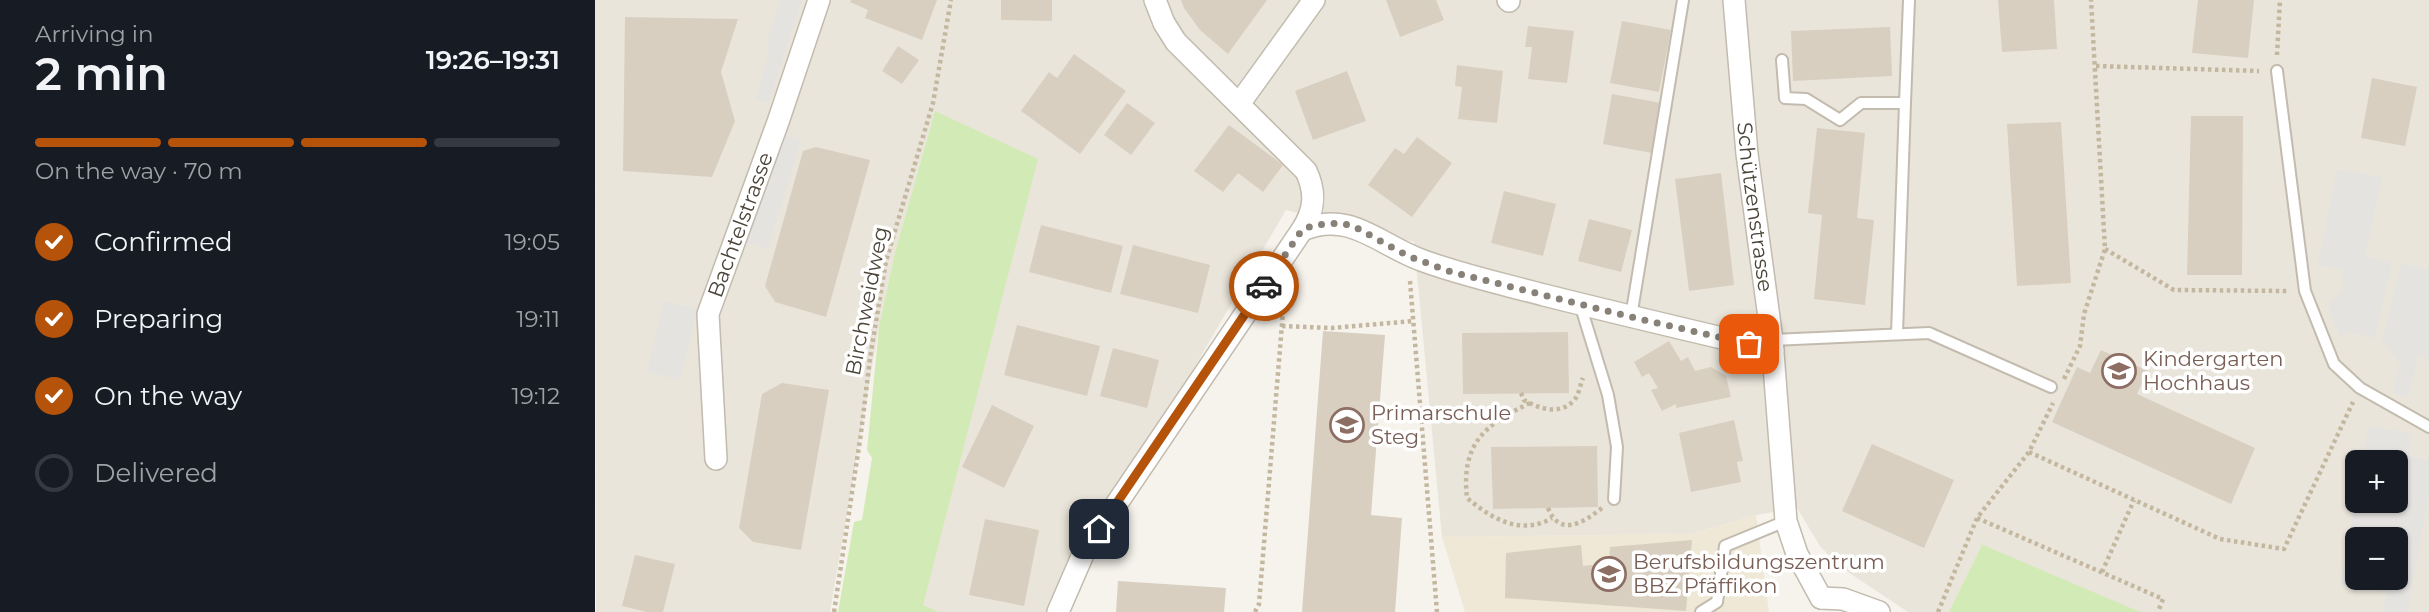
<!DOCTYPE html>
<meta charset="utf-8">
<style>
:root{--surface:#171b24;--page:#20242c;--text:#f1f3f6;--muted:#9ea1a6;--line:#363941;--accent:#b45309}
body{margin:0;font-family:Montserrat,sans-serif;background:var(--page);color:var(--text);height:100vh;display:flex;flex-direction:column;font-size:26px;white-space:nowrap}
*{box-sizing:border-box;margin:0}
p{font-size:23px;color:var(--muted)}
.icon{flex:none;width:38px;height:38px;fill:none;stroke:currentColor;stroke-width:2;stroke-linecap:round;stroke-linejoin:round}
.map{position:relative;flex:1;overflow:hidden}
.panel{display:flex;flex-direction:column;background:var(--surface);width:595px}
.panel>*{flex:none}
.buttons{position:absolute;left:1750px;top:450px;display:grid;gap:14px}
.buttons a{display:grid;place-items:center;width:63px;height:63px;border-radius:10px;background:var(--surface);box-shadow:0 2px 5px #0004;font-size:35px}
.pin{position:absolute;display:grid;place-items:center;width:60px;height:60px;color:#fff;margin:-30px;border-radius:14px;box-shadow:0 4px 10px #0006}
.courier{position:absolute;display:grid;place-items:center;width:70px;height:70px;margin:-35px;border:5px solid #b45309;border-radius:50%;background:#fff;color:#222;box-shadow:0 2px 9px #0007}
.overview em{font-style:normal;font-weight:600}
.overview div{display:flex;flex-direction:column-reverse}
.overview{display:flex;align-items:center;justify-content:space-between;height:119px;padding:0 35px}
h1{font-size:46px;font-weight:600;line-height:52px}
.bar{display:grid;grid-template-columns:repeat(4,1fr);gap:10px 7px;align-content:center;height:84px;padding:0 35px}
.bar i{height:9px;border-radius:5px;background:var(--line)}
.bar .on{background:var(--accent)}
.bar p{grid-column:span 4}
ol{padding:0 35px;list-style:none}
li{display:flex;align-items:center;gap:21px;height:77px}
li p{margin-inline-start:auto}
li .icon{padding:7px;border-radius:50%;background:var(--accent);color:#fff;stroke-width:4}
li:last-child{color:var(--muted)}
li i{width:38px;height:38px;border:4px solid var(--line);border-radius:50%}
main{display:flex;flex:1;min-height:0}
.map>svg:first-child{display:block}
.residential{fill:#eae5da;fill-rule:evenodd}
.education{fill:#efe8d6}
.green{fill:#d2eab5}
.parking{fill:#e5e3e0;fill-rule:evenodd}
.building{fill:#d8cfc1}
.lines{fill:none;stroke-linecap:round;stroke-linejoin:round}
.lane-casing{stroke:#c2bbae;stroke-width:14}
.street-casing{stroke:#c2bbae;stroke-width:24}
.path{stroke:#c4b79f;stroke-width:4.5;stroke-dasharray:3.5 3.5;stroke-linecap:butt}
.lane{stroke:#fff;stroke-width:10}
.street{stroke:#fff;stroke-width:21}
.done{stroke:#878178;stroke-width:7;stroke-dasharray:0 12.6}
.route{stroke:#b45309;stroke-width:9}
.labels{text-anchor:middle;stroke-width:7;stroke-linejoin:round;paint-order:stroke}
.street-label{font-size:21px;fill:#4b4439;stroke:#fff}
.education-label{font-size:21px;fill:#785e54;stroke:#fff;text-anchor:start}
</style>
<main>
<section class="panel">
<div class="overview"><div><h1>2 min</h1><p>Arriving in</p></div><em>19:26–19:31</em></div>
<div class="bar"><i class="on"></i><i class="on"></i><i class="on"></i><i></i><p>On the way · 70 m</p></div>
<ol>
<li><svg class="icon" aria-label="check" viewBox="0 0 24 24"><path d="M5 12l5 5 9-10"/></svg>Confirmed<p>19:05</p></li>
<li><svg class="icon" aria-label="check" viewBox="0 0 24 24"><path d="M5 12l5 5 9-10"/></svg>Preparing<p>19:11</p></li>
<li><svg class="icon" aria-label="check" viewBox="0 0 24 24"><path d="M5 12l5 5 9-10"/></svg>On the way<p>19:12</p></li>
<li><i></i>Delivered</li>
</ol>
</section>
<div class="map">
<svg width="1834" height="612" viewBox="0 0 1834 612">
<rect width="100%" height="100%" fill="#f6f3ec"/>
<path class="residential" d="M0 0H1834V612H1313L1244 566 1225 546 1202 508 1161 515 1097 534 847 537 819 242 691 210 457 612H344L328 606 340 111 300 252 284 327 235 612H1ZM1762 462H1801V500H1762ZM1762 539H1801V578H1762Z"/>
<polygon class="education" points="1161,515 1174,612 870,612 847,537 1097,534"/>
<g class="green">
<polygon points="340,111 443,159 328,605 344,612 243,612 259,522 267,520 277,458 272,450 284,327 300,252"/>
<polygon points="1387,545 1388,545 1545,612 1354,612"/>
</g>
<g class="parking">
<polygon points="186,0 207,0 174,103 160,100 173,56 172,42"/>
<polygon points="186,134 206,140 173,249 152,243"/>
<polygon points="1742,169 1787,177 1770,256 1797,262 1780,338 1751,332 1746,339 1733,306 1748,288 1747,270 1723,265"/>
<polygon points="1806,263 1834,269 1834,359 1823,357 1814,397 1798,393 1805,363 1787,341"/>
<polygon points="69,301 102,309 85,380 52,372"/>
<path d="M1774 426 1817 434 1814 456 1834 460V493L1813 612H1788L1791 593 1745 585 1762 490V500H1801V462H1767ZM1762 539H1801V578H1762Z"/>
</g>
<g class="building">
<polygon points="256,0 342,0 327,40 270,18 273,10 255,2"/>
<polygon points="406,0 457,0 457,21 406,20"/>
<polygon points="586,0 672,0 633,54 605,30 589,8"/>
<polygon points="791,0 841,0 849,20 805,37"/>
<polygon points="1403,0 1459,0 1462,49 1407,52"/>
<polygon points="1603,0 1659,0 1653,58 1597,53"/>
<polygon points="30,17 143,19 126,72 140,121 117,177 28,171"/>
<polygon points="1027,21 1076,30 1064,92 1015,83"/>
<polygon points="933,26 979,31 972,83 933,79 937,47 930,47"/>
<polygon points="1295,27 1297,76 1198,81 1196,31"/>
<polygon points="303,46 324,60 307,84 287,71"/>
<polygon points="479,54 531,91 485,154 426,111 454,72 462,78"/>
<polygon points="862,65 908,71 902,123 863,119 867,87 860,86"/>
<polygon points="752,71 771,121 718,140 700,91"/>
<polygon points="1777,78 1822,87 1810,146 1766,138"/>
<polygon points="1017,94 1066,103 1057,153 1008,144"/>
<polygon points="532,103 560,123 536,155 509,135"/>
<polygon points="1596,116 1648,116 1647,275 1592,275"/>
<polygon points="1466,122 1476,283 1422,286 1412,124"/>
<polygon points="634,125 688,165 668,192 643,173 628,192 599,171"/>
<polygon points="1222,128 1270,133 1262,218 1279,220 1270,305 1219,299 1227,215 1213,213"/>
<polygon points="822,137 857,163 817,217 773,185 800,148 809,154"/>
<polygon points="221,147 275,160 231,317 180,302 170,286 208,151"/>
<polygon points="1126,173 1139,285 1094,291 1080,179"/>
<polygon points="909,191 961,204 948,256 896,243"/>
<polygon points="994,219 1037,230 1026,272 983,261"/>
<polygon points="446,225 528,246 516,293 434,272"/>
<polygon points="538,245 615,265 603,313 525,294"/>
<polygon points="422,325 505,346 492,396 409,375"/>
<polygon points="728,331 790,335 776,515 807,518 800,612 707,612"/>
<polygon points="973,332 974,393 868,394 867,333"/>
<polygon points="1074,341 1086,361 1093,357 1100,371 1116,367 1131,376 1136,397 1081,408 1081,404 1067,411 1056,390 1063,388 1054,373 1047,377 1039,362"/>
<polygon points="518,348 564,360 552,408 505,396"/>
<polygon points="1506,350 1553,371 1542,394 1660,448 1636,504 1457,422 1482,367 1495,373"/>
<polygon points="187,383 234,390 206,550 158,542 144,528 167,394"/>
<polygon points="397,405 439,426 409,488 367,467"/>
<polygon points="1139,420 1148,461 1142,462 1146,482 1096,492 1084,433"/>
<polygon points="1277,444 1359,480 1329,548 1247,511"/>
<polygon points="1002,446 1003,507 898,509 896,447"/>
<polygon points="390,519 444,530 429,606 374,595"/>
<polygon points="1097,540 1091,611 910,598 911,553 986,545 988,566 1014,563 1015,547"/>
<polygon points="40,555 80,564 68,612 52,612 27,606"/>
<polygon points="523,581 631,588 629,612 521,612"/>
</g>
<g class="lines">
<g class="lane-casing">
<g id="lane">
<polyline points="1187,60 1190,98 1211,99 1245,120 1266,103 1310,103 1302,334"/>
<polyline points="1682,71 1710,291 1739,364 1765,388 1834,427"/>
<polyline points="1310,103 1314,0"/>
<polyline points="985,304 1013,395 1022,447 1019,499"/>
<polyline points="1036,317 1088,0"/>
<polyline points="1177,340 1334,333 1456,387"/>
<polyline points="1106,612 1122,602 1130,546 1191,521"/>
</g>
</g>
<g class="street-casing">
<g id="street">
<path d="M560 0 569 23 581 42 711 171C721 192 720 210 707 230 755 210 783 244 826 260 866 275 908 284 949 295 1025 314 1101 332 1178 350"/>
<polyline points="913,0 914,1"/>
<path id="s1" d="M1139 0 1152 154 1177 340 1191 521 1202 554 1226 598"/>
<polyline points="644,104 719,0"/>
<path id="s2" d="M121 459 113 314 183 122 224 0"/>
<polyline points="1226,598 1248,599 1284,612"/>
<polyline points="463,612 489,552 707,230"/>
</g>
</g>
<g class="path">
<polyline points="1682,55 1685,0"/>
<polyline points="1501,66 1664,71"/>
<polyline points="1510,249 1579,290 1694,291"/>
<polyline points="815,281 842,612"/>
<polyline points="687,326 736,328 819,321"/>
<polyline points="1469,379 1485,346 1489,314 1510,249 1496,0"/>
<path d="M926 393 929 400C944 409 967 416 980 399 984 394 985 385 988 378"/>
<path d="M935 403C889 425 866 444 872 498 897 519 926 536 957 518"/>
<polyline points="1434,452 1625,539 1689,549 1758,402"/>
<path d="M953 508C965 538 989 522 1007 508"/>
<polyline points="1382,518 1568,599 1563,612"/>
<polyline points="1507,572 1539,500"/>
<polyline points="239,612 266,433 275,358 291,261 338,103 356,0"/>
<polyline points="660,612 664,604 689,300"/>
<polyline points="1343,612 1382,518 1434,452 1458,403"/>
</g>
<use href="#lane" class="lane"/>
<use href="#street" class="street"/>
</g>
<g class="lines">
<polyline class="done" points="669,286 707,230 719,225 745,223 758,226 813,256 853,271 1036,317 1154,344"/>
<polyline class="route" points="504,529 669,286"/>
</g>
<defs>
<g id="school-ring" transform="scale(1.75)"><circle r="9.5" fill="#fff" stroke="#8d6e63" stroke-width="1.5"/><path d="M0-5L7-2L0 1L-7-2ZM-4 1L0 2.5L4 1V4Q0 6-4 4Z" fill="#8d6e63"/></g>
</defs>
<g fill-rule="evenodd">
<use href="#school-ring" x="1524" y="371"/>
<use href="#school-ring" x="752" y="425"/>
<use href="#school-ring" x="1014" y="574"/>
</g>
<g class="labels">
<g class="street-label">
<text dy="7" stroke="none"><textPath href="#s1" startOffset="208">Schützenstrasse</textPath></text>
<text dy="7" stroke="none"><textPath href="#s2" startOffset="240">Bachtelstrasse</textPath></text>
<text transform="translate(272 301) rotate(-79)" y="7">Birchweidweg</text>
</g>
<g class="education-label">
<text x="1548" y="366">Kindergarten<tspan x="1548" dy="24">Hochhaus</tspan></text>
<text x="776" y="420">Primarschule<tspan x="776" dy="24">Steg</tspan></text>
<text x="1038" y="569">Berufsbildungszentrum<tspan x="1038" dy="24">BBZ Pfäffikon</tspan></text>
</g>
</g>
</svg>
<div class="buttons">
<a>+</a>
<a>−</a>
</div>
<div class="pin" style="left:1154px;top:344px;background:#ea580c"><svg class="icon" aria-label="bag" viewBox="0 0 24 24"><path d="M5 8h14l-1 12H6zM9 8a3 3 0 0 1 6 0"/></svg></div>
<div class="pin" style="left:504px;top:529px;background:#1f2937"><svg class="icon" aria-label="home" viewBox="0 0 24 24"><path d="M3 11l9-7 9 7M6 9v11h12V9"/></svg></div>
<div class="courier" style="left:669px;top:286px"><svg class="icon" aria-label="car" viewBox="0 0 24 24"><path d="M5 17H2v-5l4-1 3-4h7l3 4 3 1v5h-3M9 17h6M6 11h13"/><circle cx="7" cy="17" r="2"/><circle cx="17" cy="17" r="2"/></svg></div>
</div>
</main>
